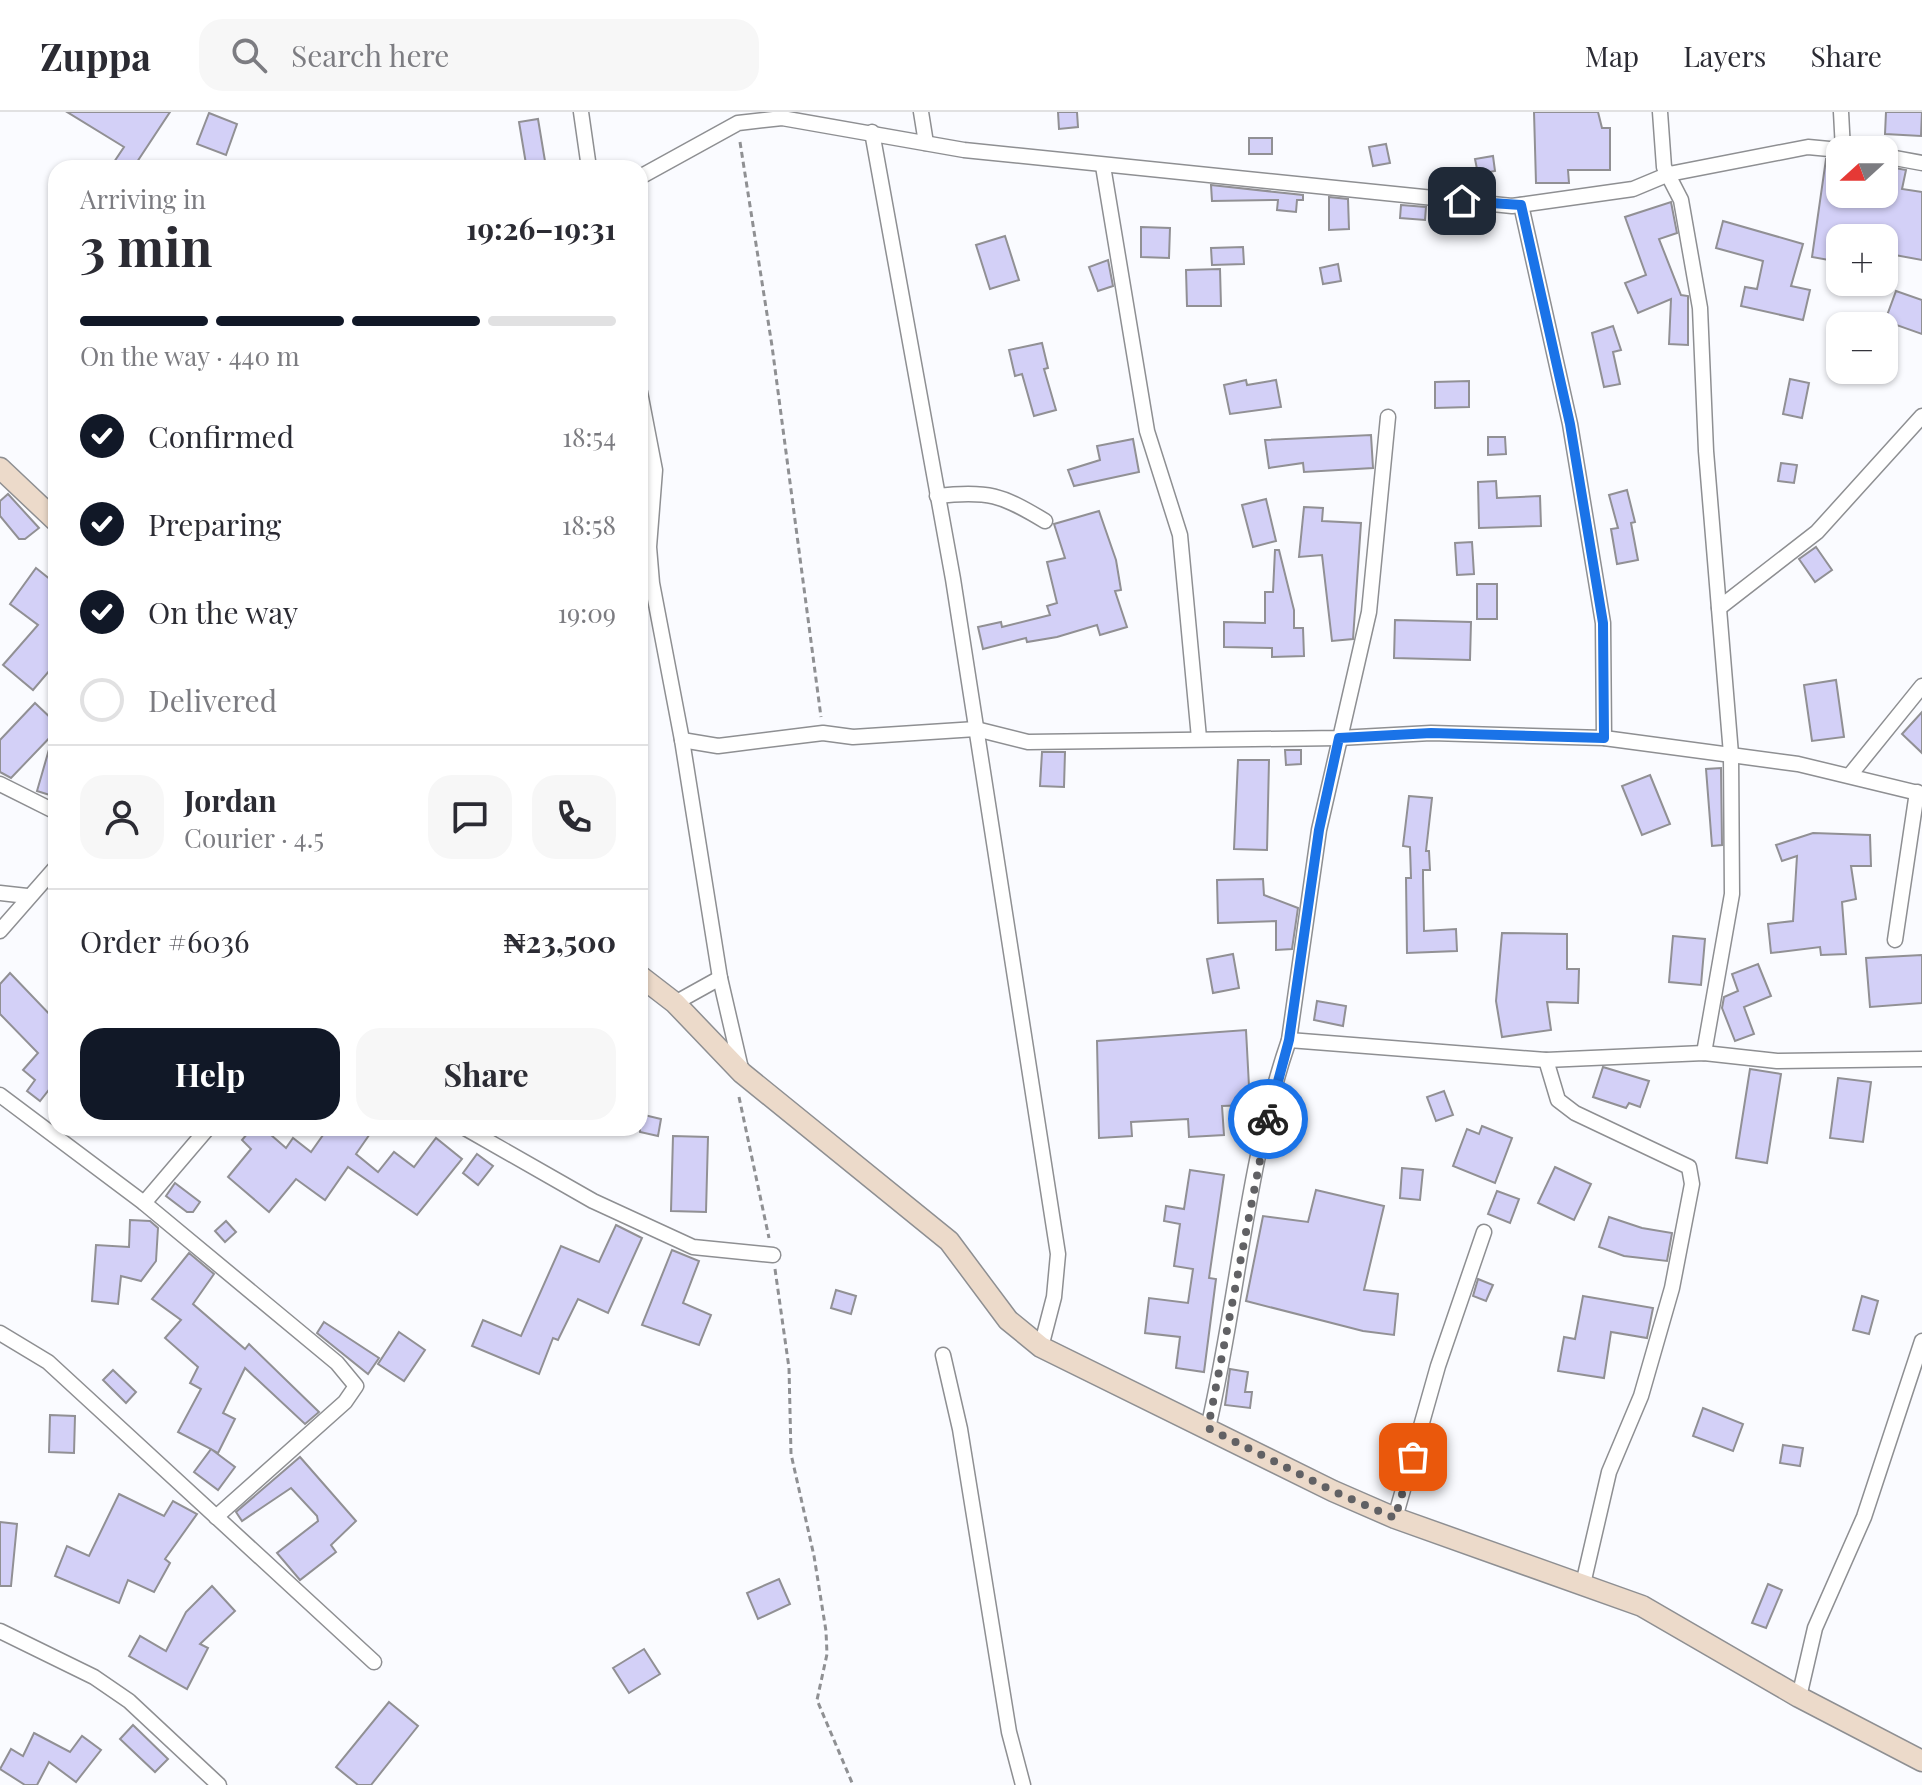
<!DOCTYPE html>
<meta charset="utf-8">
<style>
:root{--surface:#fff;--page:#f7f7f7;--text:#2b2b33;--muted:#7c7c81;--line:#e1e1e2;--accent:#111827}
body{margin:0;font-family:"Playfair Display",serif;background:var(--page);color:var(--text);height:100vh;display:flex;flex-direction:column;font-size:30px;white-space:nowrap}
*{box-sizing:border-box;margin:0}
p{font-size:26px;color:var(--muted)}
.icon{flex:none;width:44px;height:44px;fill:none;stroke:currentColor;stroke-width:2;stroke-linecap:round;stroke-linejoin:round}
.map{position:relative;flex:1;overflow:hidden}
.sheet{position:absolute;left:48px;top:48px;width:600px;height:976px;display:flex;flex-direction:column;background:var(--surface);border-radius:24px;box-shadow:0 2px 6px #0004}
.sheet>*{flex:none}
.needle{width:52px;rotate:249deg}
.controls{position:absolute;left:1826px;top:24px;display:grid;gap:16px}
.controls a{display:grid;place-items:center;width:72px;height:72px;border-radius:16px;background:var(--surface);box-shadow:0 2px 6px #0004;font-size:40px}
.pin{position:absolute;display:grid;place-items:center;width:68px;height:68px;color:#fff;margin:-34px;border-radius:16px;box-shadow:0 4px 12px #0006}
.courier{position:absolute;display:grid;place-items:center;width:80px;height:80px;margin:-40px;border:6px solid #1a73e8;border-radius:50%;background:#fff;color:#222;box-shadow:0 2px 10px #0007}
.headline em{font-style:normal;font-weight:700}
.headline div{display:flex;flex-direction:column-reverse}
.headline{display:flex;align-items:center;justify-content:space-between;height:136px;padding:0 32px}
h1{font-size:52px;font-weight:700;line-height:60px}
.bar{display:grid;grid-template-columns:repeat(4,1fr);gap:12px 8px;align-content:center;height:96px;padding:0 32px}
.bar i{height:10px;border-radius:6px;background:var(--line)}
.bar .on{background:var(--accent)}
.bar p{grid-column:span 4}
.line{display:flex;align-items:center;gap:20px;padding:0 32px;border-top:2px solid var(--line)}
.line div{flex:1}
.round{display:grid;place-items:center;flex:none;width:84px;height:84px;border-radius:24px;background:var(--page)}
ol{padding:0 32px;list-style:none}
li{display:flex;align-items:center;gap:24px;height:88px}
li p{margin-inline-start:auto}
li .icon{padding:8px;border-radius:50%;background:var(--accent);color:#fff;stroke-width:4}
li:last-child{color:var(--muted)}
li i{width:44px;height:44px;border:4px solid var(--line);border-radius:50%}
.primary-button{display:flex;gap:16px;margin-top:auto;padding:16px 32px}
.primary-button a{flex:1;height:92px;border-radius:24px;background:var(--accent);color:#fff;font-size:32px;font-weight:700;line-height:92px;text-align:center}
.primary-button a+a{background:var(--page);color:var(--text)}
header{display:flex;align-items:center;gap:48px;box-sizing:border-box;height:112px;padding:0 40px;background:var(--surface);border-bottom:2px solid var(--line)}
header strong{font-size:38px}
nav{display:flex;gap:44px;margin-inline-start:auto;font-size:28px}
.search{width:560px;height:72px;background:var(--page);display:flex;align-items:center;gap:20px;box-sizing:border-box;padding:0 28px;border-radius:24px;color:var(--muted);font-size:30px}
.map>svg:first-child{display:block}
.building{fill:#d3d0f7;stroke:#919094;stroke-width:2}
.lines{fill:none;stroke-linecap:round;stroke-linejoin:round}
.street-casing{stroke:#8e8f92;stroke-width:17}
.secondary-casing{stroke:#8e8f92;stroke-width:23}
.path{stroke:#8f9093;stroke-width:3;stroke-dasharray:6 4;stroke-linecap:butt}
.street{stroke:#fff;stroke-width:14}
.secondary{stroke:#ecdaca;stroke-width:20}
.done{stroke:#616164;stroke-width:8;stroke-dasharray:0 14.4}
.route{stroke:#1a73e8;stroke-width:10}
</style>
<header>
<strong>Zuppa</strong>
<div class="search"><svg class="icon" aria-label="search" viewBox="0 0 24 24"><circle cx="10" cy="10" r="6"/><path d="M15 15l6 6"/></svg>Search here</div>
<nav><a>Map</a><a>Layers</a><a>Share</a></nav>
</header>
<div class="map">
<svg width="1922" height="1673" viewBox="0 0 1922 1673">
<rect width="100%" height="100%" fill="#fafbff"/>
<g class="building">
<polygon points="67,0 170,0 133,56 110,56 124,35"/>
<polygon points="1058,0 1077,0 1078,15 1059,17"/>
<polygon points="1534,0 1598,0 1602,16 1610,16 1610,58 1568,58 1569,71 1536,71"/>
<polygon points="1886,0 1922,0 1921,24 1885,22"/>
<polygon points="209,1 237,12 226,43 197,32"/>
<polygon points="538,7 545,49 526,52 519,10"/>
<rect x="1249" y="26" width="23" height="16"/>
<polygon points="1386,32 1390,51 1373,54 1369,35"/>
<polygon points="1493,44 1495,59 1478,62 1475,47"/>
<polygon points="1826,47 1840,48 1840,82 1884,82 1884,54 1906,58 1902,77 1922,80 1922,148 1884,141 1884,126 1840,126 1840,150 1812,145"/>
<polygon points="1211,73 1303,83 1303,88 1297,88 1296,100 1277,98 1278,88 1212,89"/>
<polygon points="1329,85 1348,87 1349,117 1329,118"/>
<polygon points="1671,90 1677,121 1659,127 1681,183 1688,184 1688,233 1669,232 1671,187 1638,201 1625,171 1646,163 1625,105"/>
<polygon points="1401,93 1426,95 1425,108 1400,106"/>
<polygon points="1723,109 1803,132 1791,174 1810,178 1803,208 1741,194 1745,175 1757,177 1763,149 1716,136"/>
<polygon points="1141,115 1170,116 1169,146 1141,145"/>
<polygon points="1005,124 1019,168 990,177 976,133"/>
<polygon points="1243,135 1244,152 1212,153 1211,136"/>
<polygon points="1108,148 1113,174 1098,179 1089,155"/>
<polygon points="1338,152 1341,169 1323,172 1320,156"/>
<polygon points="1220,157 1221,194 1187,194 1186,158"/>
<polygon points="1896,179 1922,188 1922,222 1885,209"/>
<polygon points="1613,214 1621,238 1613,240 1620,272 1604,275 1592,221"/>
<polygon points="1042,231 1048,256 1044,257 1056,298 1034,304 1022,262 1015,264 1009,238"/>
<polygon points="1790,267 1809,271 1802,306 1783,302"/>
<polygon points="1246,268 1247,273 1276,268 1281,295 1230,302 1224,273"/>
<polygon points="1469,269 1469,295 1435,296 1435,270"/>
<polygon points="1371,323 1373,356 1304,360 1303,351 1269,356 1265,328"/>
<polygon points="1488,325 1505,325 1506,342 1488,343"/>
<polygon points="1133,327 1139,360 1074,374 1068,358 1100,348 1097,334"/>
<polygon points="1781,351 1797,353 1794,371 1778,369"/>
<polygon points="1496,369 1497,386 1540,384 1541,414 1479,416 1478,370"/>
<polygon points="1627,378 1635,410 1631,411 1638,448 1617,452 1611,417 1618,416 1609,383"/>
<polygon points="8,382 39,416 25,427 19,427 0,404 0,389"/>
<polygon points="1266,387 1276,429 1253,435 1242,393"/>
<polygon points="1304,395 1323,396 1322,409 1361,411 1353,527 1332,529 1322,443 1299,445"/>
<polygon points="1099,399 1116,448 1121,478 1115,479 1127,515 1100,523 1097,513 1057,525 1027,530 1026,526 983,537 978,515 1001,510 1002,515 1050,503 1047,494 1057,491 1047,450 1065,446 1054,412"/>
<polygon points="1472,430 1474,462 1457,463 1455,431"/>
<polygon points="1816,435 1832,458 1815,470 1799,447"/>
<polygon points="1275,438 1279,438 1294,498 1294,516 1303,516 1304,544 1272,545 1272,536 1224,535 1224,510 1265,511 1265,480 1273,480"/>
<polygon points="36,456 56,472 56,551 33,578 3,553 38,513 10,492"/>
<rect x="1477" y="472" width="20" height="35"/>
<polygon points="1395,508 1471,510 1470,548 1394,546"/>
<polygon points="1836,568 1844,625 1812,629 1804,573"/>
<polygon points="35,591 56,611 56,619 11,666 0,660 0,628"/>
<polygon points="1922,600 1922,641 1902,622"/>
<polygon points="52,627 56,627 56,685 37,679"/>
<polygon points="1285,638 1301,638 1301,652 1286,653"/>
<polygon points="1042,640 1065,640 1064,675 1040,674"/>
<polygon points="1238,648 1269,648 1267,738 1234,737"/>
<polygon points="1721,656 1722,733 1712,734 1706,657"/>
<polygon points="1650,663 1670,712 1642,723 1622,674"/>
<polygon points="1409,684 1432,686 1426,739 1429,739 1430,758 1423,758 1423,766 1424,819 1456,817 1457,839 1407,841 1406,766 1411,766 1410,735 1403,734"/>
<polygon points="1813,721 1870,723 1871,754 1851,754 1856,787 1842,790 1846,842 1821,843 1820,835 1771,841 1768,812 1793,809 1797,744 1782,749 1776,733"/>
<polygon points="1263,767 1264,783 1298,796 1292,837 1276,838 1276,809 1218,811 1217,768"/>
<polygon points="1502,821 1567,822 1567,857 1579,857 1578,891 1547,890 1551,918 1502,925 1496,889"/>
<polygon points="1673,824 1705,827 1701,873 1669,870"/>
<polygon points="1233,842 1239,876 1213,881 1207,847"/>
<polygon points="1922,843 1922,891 1870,895 1866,846"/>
<polygon points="1758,852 1771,884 1744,895 1754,922 1735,929 1722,896 1724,885 1738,879 1732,862"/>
<polygon points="10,861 56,909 56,987 48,979 40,989 27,979 35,968 23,958 38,941 0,902 0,872"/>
<polygon points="1317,889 1346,894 1343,914 1314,908"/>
<polygon points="1246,918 1250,993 1222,994 1224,1023 1189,1025 1188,1007 1131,1010 1132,1024 1099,1026 1097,929"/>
<polygon points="1603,955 1649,969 1640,995 1629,991 1626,996 1593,985"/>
<polygon points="1750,957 1781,962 1767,1051 1736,1046"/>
<polygon points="1838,966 1871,970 1863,1030 1830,1026"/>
<polygon points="1444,979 1453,1003 1436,1009 1427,985"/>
<polygon points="640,1002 661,1007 658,1024 640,1020"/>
<polygon points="1482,1014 1512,1026 1495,1071 1453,1054 1467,1017 1479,1022"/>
<polygon points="252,1016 263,1016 286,1036 293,1026 311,1040 328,1016 374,1016 356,1042 378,1060 394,1040 414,1055 436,1026 462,1047 417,1103 348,1055 325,1088 296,1067 269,1100 228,1065 251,1037 242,1028"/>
<polygon points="673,1024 708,1025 706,1100 671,1099"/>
<polygon points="477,1042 493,1054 478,1073 463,1061"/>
<polygon points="1555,1055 1591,1072 1574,1108 1538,1091"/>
<polygon points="1402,1056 1423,1058 1420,1088 1400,1086"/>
<polygon points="1190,1058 1224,1063 1209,1166 1216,1167 1204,1260 1176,1256 1180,1225 1145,1221 1149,1186 1188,1191 1193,1157 1174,1154 1180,1112 1164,1109 1166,1094 1184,1097"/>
<polygon points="175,1071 200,1090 193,1100 187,1100 166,1084"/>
<polygon points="1316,1078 1384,1094 1364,1178 1398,1182 1394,1223 1363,1219 1246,1189 1263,1104 1308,1110"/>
<polygon points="1497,1079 1519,1087 1510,1111 1488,1102"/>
<polygon points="1609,1105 1642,1116 1672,1121 1667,1149 1624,1144 1599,1135"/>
<polygon points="130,1108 150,1109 158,1116 156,1149 141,1169 121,1164 118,1192 92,1189 96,1133 129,1135"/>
<polygon points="226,1109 236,1120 225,1130 215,1119"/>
<polygon points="616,1113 642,1126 608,1201 578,1187 558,1228 553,1226 539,1262 472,1234 483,1208 521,1224 561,1134 599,1150"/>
<polygon points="672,1138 699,1149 683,1191 711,1203 699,1233 642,1213"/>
<polygon points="189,1141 214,1162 193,1192 245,1237 249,1232 319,1300 305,1312 245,1256 223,1301 235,1307 218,1341 211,1337 235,1355 218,1378 194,1360 211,1337 178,1320 201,1277 190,1271 198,1255 165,1226 181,1208 152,1187"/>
<polygon points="1478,1167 1493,1173 1486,1189 1473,1184"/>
<polygon points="836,1178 856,1184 851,1202 831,1196"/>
<polygon points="1583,1184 1653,1196 1647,1226 1611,1220 1604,1266 1558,1259 1564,1225 1575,1227"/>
<polygon points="1862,1184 1878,1189 1869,1222 1853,1218"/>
<polygon points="324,1210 379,1246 368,1262 317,1221"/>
<polygon points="399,1220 425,1238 404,1269 378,1252"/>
<polygon points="1230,1257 1248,1260 1245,1280 1252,1280 1250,1296 1225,1293"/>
<polygon points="113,1258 136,1280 126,1291 103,1268"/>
<polygon points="1703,1296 1743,1312 1733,1339 1693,1324"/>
<polygon points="50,1303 75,1304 74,1341 49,1340"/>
<polygon points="1783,1333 1803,1336 1800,1354 1780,1351"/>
<polygon points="300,1345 356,1409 331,1433 336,1440 300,1468 277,1441 318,1409 317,1404 291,1376 242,1409 236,1400"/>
<polygon points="119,1382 164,1404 173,1389 197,1402 165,1447 170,1451 154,1480 128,1468 119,1491 55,1464 67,1434 89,1444"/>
<polygon points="0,1410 17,1412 11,1474 0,1474"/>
<polygon points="779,1467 790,1492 758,1507 747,1481"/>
<polygon points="1768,1472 1782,1478 1766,1516 1752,1511"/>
<polygon points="212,1474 235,1499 200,1532 208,1536 187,1577 129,1544 140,1524 166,1539 186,1500"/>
<polygon points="644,1537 660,1562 629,1581 613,1556"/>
<polygon points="389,1590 418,1614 371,1673 358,1673 336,1655"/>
<polygon points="133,1613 168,1647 155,1660 120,1627"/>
<polygon points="34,1621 70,1640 82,1624 101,1638 76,1670 49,1650 37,1673 25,1673 0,1657 11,1637 23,1644"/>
</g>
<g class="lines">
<g class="street-casing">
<g id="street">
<polyline points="581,0 589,56"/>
<polyline points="921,0 926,31"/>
<polyline points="1660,0 1664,55 1681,88 1700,196 1706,339 1731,642 1732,782 1704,941"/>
<polyline points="1841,0 1843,38"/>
<polyline points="872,20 953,467 1058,1142 1054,1185 1041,1235"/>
<polyline points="1884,44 1922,51"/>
<polyline points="1103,54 1147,319 1180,423 1199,626"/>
<polyline points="640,65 738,11 782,6 964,38 1512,94 1633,77 1669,62 1808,35 1840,38"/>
<polyline points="1521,93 1570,312 1603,511 1604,626"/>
<polyline points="640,280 655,358 649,435 652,471 682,628 720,866 742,961"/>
<path d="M937 384C988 378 1002 383 1045 409"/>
<polyline points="1719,496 1817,420 1922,304"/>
<polyline points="682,628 718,634 823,621 853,625 976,617 1028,630 1339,626 1431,621 1604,626 1798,652 1922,682"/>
<polyline points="1850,663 1922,574"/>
<polyline points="0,672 56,700"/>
<polyline points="0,781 27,784"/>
<polyline points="0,819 56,755"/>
<polyline points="1895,828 1917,680"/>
<polyline points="675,891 720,866"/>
<polyline points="1289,928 1546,948 1704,941 1777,949 1922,947"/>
<polyline points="1546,948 1558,988 1575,1001 1689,1055 1692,1072 1672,1176 1641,1284 1609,1360 1583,1472"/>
<polyline points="0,983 144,1091 337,1251 356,1274 345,1290 216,1405"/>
<polyline points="465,1016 593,1089 693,1135 773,1143"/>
<polyline points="144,1091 208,1016"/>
<polyline points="0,1221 48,1250 374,1550"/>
<polyline points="943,1243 960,1317 1009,1620 1023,1673"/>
<path d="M1208 1316C1238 1188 1246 1053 1289 928L1319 718 1369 500 1388 305"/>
<polyline points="1395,1406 1438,1254 1484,1120"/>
<polyline points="0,1519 94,1565 129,1589 219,1673"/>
<polyline points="1799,1585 1815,1516 1864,1405 1922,1229"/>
</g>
</g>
<g class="secondary-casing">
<g id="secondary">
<polyline points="0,356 56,409"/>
<polyline points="640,864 675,891 742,961 949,1129 1008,1208 1041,1235 1333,1379 1395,1406 1642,1494 1799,1585 1922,1649"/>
</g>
</g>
<g class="path">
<polyline points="740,30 772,234 821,605"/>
<polyline points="739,985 769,1126"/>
<polyline points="775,1157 789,1256 791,1342 814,1444 826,1519 827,1542 817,1588 853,1673"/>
</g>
<use href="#street" class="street"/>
<use href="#secondary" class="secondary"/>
</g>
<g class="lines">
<polyline class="done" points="1268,1007 1208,1316 1333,1379 1395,1406 1413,1345"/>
<polyline class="route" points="1268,1007 1289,928 1319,718 1339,626 1431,621 1604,626 1603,511 1570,312 1521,93 1462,89"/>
</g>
</svg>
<div class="controls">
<a><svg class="needle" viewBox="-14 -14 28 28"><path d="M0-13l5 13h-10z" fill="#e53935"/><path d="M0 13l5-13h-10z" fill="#7c7c81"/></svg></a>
<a>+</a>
<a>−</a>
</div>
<div class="pin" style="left:1413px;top:1345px;background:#ea580c"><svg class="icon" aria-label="bag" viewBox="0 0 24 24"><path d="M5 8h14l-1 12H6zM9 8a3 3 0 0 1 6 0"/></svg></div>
<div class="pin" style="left:1462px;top:89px;background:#1f2937"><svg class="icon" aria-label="home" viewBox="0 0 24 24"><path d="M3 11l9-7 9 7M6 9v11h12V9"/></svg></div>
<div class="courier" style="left:1268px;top:1007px"><svg class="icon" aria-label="bike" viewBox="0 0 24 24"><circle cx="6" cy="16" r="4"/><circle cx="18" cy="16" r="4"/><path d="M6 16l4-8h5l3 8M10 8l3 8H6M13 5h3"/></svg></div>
<section class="sheet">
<div class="headline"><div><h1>3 min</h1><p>Arriving in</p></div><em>19:26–19:31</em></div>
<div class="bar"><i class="on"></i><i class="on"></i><i class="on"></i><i></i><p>On the way · 440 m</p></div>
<ol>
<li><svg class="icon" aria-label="check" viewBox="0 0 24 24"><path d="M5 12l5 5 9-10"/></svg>Confirmed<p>18:54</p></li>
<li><svg class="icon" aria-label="check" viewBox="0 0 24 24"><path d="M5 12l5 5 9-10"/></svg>Preparing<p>18:58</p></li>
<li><svg class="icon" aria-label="check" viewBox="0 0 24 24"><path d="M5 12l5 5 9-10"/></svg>On the way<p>19:09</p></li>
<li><i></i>Delivered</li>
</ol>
<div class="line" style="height:144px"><a class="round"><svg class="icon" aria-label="person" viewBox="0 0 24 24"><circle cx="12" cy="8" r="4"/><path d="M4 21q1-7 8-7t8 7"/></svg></a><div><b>Jordan</b><p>Courier · 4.5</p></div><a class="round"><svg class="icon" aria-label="chat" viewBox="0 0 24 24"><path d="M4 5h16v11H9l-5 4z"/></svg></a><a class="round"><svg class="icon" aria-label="phone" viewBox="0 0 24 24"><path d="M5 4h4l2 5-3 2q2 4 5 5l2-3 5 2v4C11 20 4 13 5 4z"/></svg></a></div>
<div class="line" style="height:104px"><div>Order #6036</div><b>₦23,500</b></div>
<div class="primary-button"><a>Help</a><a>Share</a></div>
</section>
</div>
